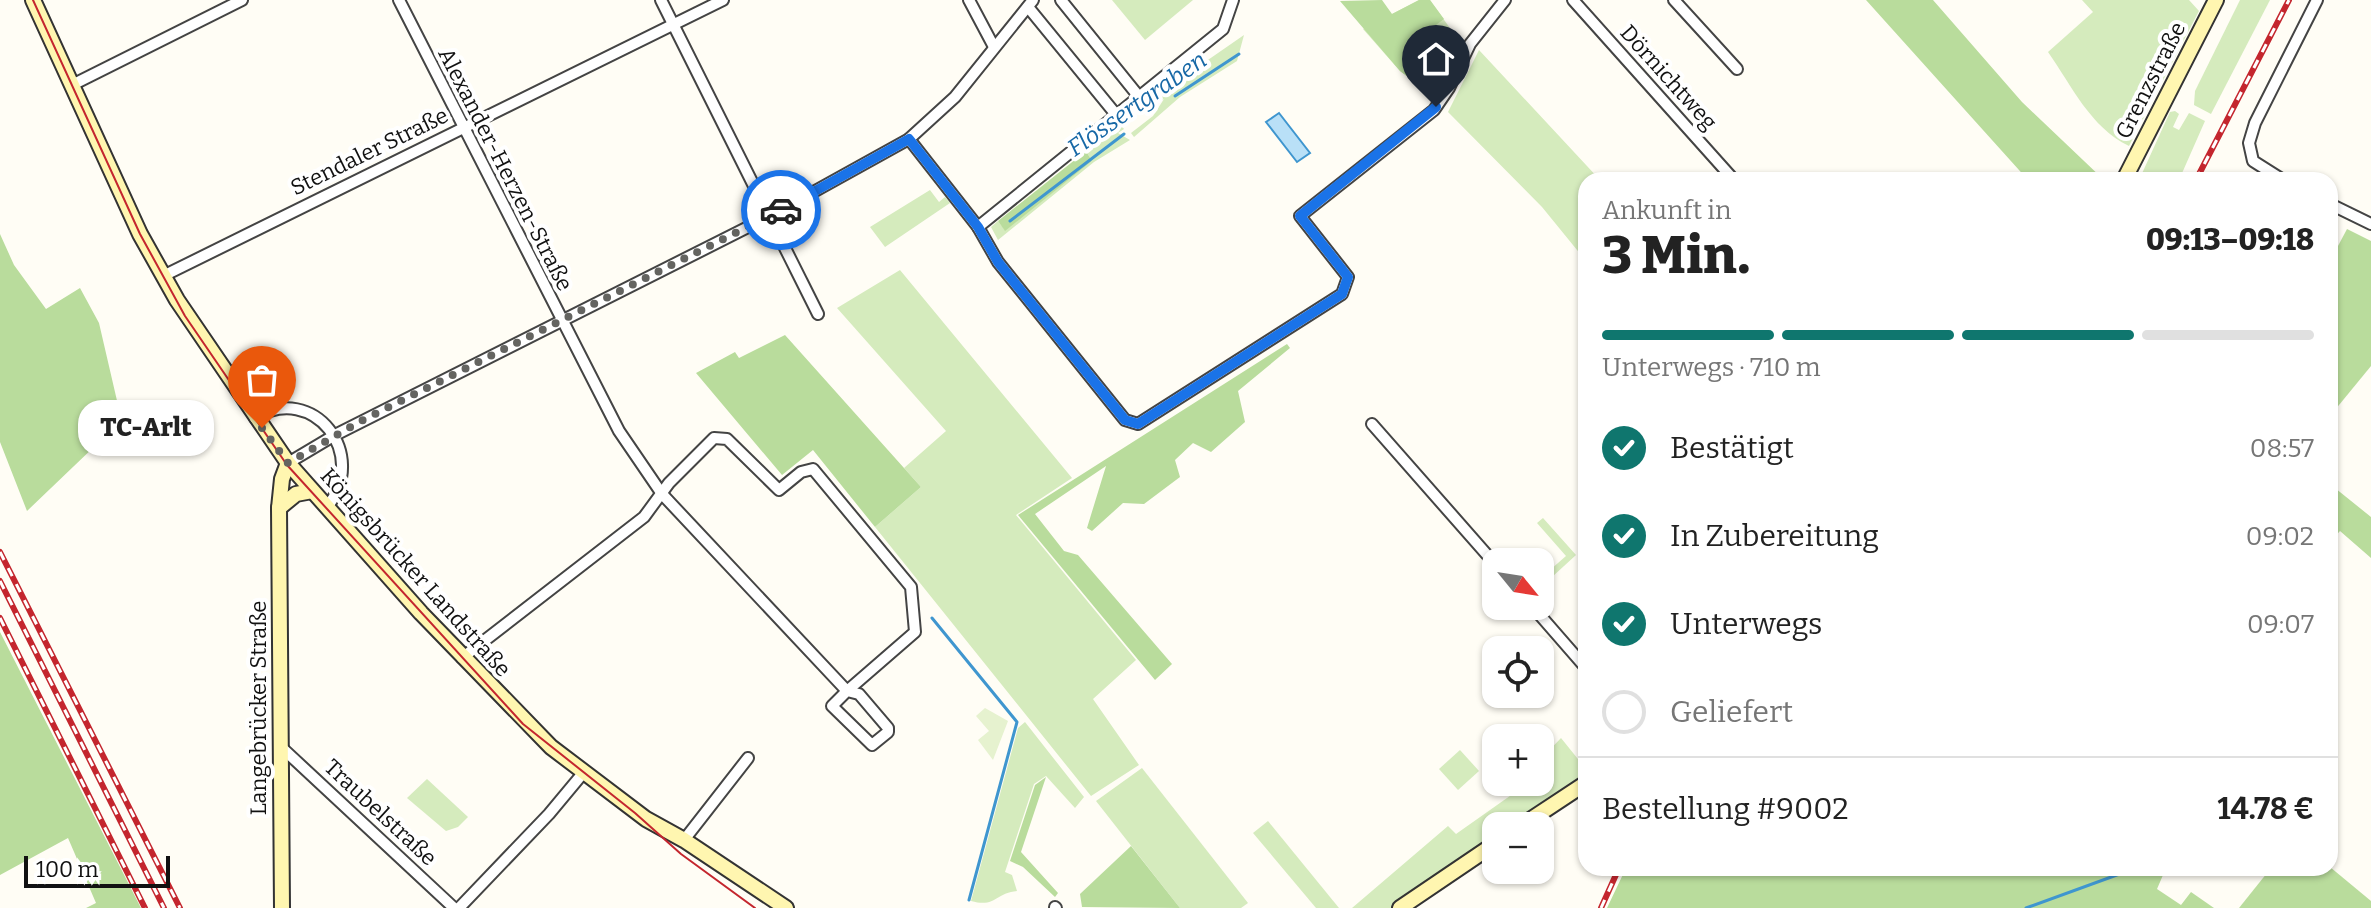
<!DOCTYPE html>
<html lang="de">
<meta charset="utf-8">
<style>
:root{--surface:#fff;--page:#f2f2f2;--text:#222;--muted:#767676;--line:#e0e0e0;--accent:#0f766e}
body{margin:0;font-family:Bitter,serif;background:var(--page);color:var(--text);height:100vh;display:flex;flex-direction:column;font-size:30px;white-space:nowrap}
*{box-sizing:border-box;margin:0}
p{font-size:26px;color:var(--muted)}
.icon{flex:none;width:44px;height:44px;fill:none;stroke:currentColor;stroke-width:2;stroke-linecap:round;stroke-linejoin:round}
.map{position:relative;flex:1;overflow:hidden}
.sheet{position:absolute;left:1578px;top:172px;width:760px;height:704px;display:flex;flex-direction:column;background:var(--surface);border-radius:24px;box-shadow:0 2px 6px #0004}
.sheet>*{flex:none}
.needle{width:52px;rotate:120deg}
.fabs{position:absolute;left:1482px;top:548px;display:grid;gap:16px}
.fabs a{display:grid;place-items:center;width:72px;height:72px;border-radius:16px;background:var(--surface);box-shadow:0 2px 6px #0004;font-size:40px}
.scale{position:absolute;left:24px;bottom:20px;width:146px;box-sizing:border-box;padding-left:8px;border:4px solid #111;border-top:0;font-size:22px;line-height:28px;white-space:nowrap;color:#111;-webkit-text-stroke:6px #fff;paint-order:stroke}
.pin{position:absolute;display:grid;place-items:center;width:68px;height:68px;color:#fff;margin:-82px -34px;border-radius:50% 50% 50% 0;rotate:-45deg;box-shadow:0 0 8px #0007}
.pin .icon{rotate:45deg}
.courier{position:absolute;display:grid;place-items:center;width:80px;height:80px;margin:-40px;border:6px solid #1a73e8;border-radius:50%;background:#fff;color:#222;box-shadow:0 2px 10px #0007}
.bubble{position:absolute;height:56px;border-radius:24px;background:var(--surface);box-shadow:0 2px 6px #0004;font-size:26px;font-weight:800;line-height:56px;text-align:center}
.summary em{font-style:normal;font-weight:800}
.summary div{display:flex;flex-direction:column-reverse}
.summary{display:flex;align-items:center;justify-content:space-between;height:136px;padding:0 24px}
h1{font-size:52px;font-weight:800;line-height:60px}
.bar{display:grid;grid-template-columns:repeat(4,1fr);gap:12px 8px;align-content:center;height:96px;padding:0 24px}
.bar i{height:10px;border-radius:6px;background:var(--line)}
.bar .selected{background:var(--accent)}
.bar p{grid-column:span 4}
.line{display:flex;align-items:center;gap:20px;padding:0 24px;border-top:2px solid var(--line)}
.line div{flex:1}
ol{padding:0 24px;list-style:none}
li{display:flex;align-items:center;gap:24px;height:88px}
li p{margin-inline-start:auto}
li .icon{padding:8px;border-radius:50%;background:var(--accent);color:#fff;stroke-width:4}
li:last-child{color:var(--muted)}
li i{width:44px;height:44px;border:4px solid var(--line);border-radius:50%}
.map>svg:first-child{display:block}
.green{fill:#d5ebbd}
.forest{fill:#b9dc9c}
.pitch{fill:#e6f2cf}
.water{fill:#b9e0f7;stroke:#3f96cf;stroke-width:2}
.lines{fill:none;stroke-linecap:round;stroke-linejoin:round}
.stream{stroke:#3f96cf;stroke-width:3}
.street-casing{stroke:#444;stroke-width:14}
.secondary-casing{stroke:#333;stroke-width:18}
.street{stroke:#fff;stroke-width:10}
.secondary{stroke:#fff6b0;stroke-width:14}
.tram{stroke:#c4262e;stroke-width:2}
.rail-casing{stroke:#c4262e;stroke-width:6}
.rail{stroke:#fff;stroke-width:3;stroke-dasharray:9;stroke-linecap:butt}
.done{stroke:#646461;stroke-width:8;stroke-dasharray:0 14.4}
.route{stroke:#1a73e8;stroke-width:10}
.labels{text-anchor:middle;stroke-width:8;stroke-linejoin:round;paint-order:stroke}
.street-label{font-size:22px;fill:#111;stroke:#fff}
.water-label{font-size:24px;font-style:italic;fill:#1768a6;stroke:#fff}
</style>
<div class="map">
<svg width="2371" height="908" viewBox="0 0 2371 908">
<rect width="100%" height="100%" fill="#fffdf5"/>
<g class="green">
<polygon points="1112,0 1193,0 1145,40"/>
<polygon points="1419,0 1430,0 1459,41 1430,93 1400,71 1363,29"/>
<path d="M2082 0H2189L2199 11 2129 146C2090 127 2072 86 2048 52L2093 12Z"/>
<polygon points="2240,0 2270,0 2211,114 2194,105 2195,91"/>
<polygon points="1244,35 1237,61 1180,97 1134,137 1131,133 1153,116 1164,99 1157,104 1153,98"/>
<polygon points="1479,50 1600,180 1586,180 1586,261 1542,207 1448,112"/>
<polygon points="2175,111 2179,114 2173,127 2179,130 2189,113 2205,121 2179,180 2139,180 2170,112"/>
<polygon points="1120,124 1124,129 1118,133 1130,140 1094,162 998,240 991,227 998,221 1005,230 1092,161 1086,151"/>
<polygon points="930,190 939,202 945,197 950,203 885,247 870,227"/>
<polygon points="900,270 1072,478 1016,515 1136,660 1093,699 1139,765 1091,796 875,527 921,487 904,468 946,431 837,308"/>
<polygon points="1543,518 1576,555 1540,588 1540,575 1542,577 1566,556 1537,523"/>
<path d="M1025 722 1084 797 1075 808 1046 776 1034 784 1005 872 1012 875 1017 891C995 893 996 908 971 901L1018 728Z"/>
<polygon points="1561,738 1586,769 1586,783 1521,826 1496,826 1496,843 1400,908 1352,908 1448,826 1456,834 1524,786 1522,782 1540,782 1540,760"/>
<polygon points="1460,750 1479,771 1458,790 1439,769"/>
<polygon points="1142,768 1248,903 1241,908 1180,908 1096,801"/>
<polygon points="427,779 468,817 458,827 446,831 407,798"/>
<polygon points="1268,821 1339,908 1316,908 1253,833"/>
</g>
<g class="forest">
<polygon points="1382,0 1392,14 1419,0 1430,0 1444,19 1405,48 1424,67 1438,50 1448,63 1430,93 1400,71 1340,1"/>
<polygon points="1866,0 1933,0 2022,102 2104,180 2028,180"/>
<polygon points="1086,151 1092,161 1005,231 998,221"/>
<polygon points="2347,229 2371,241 2371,366 2330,416 2330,261"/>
<polygon points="0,234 14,265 46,309 80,288 99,323 118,405 97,444 27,511 0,442"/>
<polygon points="785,335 921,487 875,527 813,450 782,475 696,373 735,352 739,358"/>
<polygon points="1287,344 1290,348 1238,391 1245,422 1211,452 1193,443 1175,460 1180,477 1144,504 1123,503 1092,531 1087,528 1106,466 1035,514 1064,551 1078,555 1172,664 1155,680 1018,515"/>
<polygon points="2330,484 2371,517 2371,558 2340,531 2330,542"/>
<polygon points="0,632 141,908 86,908 96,903 68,838 0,875"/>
<polygon points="1046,777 1021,852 1058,893 1055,897 1023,867 1010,861 1035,785"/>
<polygon points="1131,846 1180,908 1082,907 1080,894"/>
<polygon points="2330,867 2371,901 2371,908 2239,908 2271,868"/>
<polygon points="1626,868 2166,868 2157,889 2181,905 2191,892 2214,908 1607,908"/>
</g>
<polygon class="pitch" points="985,708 1008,721 993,760 978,740 989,731 976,716"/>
<polygon class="water" points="1279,113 1310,153 1297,162 1266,122"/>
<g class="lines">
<g class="stream">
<polyline points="1175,96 1239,54"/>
<polyline points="1010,221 1124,134"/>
<polyline points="932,618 1017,722 969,900"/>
<polyline points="2026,908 2136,868"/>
</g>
<g class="street-casing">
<g id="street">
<polyline points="399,0 619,431 662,494 847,691 832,706 872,745 888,732 888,728 859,694 847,691"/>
<polyline points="661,0 818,314"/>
<polyline points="969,0 994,47"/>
<polyline points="1061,0 1140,98"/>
<polyline points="1573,0 1734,180"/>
<polyline points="1674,0 1737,69"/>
<polyline points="1028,7 1118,117"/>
<polyline points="72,85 242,0"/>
<polyline points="909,139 978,227 998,262 1125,420 1138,424 1342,294 1348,277 1300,216 1434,110 1449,88 1470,44 1505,0"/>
<polyline points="2283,180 2253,161 2249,143 2255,123 2317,0"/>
<polyline points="2330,204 2371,224"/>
<polyline points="978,227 1223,29 1233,0"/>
<polyline points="163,276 723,0"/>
<path d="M255 418C313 382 370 454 327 507"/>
<polyline points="1372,424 1496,565"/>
<polyline points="288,463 335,435 770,216 909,139 955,97 1033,0"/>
<polyline points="1532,606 1586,668"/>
<polyline points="462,658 644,517 669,483 714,438 727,439 779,490 801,472 813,469 911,587 915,632 847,691"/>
<polyline points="280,746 454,908"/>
<polyline points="684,840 748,758"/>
<polyline points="1055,907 1056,908"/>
<polyline points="459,908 549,814 584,772"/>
</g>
</g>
<g class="secondary-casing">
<g id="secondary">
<polyline points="33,0 140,234 177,300 288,463 421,613 551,747 646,819 684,840 786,908"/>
<polyline points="2124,180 2216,0"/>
<polyline points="279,508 296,494 312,491"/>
<polyline points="1521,826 1586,783"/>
<polyline points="282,908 279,508 282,479 288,463"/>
<polyline points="1400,908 1496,843"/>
</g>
</g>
<use href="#street" class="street"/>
<use href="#secondary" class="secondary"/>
<polyline class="tram" points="33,0 140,234 185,316 287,465 523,724 635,813 681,854 755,908"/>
<g class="rail-casing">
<g id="rail">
<polyline points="2196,180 2289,0"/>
<polyline points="0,552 180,908"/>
<polyline points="0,581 164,908"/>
<polyline points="0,618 145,908"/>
<polyline points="1601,908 1619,868"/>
</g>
</g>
<use href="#rail" class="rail"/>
</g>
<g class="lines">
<polyline class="done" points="262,428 288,463 361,421 781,210"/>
<polyline class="route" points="781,210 909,139 978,227 998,262 1125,420 1138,424 1342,294 1348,277 1300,216 1436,107"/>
</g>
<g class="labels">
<g class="street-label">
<text transform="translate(1669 77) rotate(48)" y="8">Dörnichtweg</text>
<text transform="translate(2150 80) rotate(-63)" y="8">Grenzstraße</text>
<text transform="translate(369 151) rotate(-26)" y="8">Stendaler Straße</text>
<text transform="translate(506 169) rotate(63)" y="8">Alexander-Herzen-Straße</text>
<text transform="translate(416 572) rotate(48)" y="8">Königsbrücker Landstraße</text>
<text transform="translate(258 708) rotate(-90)" y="8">Langebrücker Straße</text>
<text transform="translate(381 812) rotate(43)" y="8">Traubelstraße</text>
</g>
<g class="water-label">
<text transform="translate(1137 104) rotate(-35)" y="8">Flössertgraben</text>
</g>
</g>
</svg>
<div class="fabs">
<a><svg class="needle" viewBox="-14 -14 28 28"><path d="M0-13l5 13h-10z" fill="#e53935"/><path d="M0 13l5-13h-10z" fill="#767676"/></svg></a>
<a><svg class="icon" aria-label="locate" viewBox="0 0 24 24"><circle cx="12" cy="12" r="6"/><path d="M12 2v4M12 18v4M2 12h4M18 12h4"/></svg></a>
<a>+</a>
<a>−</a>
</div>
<div class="scale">100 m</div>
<div class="pin" style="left:262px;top:428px;background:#ea580c"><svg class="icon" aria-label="bag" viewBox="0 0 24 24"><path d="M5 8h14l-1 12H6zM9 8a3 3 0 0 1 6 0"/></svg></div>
<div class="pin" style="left:1436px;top:107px;background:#1f2937"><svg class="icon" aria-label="home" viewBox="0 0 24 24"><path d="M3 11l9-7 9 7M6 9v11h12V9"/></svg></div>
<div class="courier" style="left:781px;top:210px"><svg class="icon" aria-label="car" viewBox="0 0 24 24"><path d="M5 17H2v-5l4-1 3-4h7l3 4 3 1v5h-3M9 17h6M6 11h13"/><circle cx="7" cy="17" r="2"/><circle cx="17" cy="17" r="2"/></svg></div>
<div class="bubble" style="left:78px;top:400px;width:136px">TC-Arlt</div>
<section class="sheet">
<div class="summary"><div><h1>3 Min.</h1><p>Ankunft in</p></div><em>09:13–09:18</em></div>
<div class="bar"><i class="selected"></i><i class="selected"></i><i class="selected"></i><i></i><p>Unterwegs · 710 m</p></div>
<ol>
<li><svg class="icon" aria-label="check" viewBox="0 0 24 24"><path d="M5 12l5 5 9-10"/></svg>Bestätigt<p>08:57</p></li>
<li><svg class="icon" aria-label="check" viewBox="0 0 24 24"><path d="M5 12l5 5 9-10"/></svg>In Zubereitung<p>09:02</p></li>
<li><svg class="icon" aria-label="check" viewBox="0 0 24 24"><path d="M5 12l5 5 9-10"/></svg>Unterwegs<p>09:07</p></li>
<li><i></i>Geliefert</li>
</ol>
<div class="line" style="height:104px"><div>Bestellung #9002</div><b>14.78 €</b></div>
</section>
</div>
